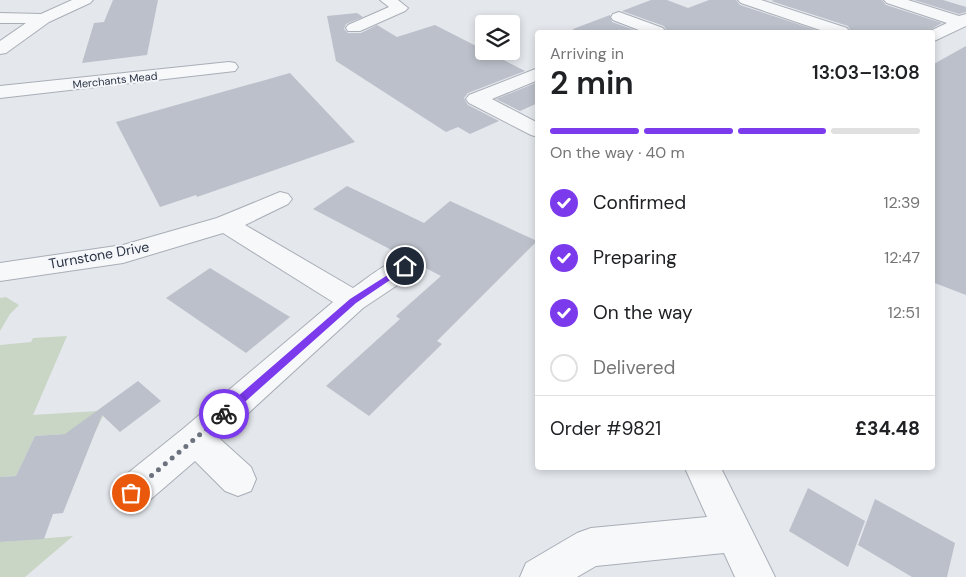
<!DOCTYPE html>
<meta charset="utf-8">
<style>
:root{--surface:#fff;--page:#f6f6f6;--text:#202124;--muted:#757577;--line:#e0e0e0;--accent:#7c3aed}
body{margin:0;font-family:"DM Sans",sans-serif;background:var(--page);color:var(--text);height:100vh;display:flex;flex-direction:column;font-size:19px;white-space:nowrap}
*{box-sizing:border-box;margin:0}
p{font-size:16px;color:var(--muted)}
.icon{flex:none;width:28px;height:28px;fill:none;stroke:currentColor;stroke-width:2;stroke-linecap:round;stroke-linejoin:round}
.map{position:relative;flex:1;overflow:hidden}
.details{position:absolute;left:535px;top:30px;width:400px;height:440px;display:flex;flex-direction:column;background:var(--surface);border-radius:5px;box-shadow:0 2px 8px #0003}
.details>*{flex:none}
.fabs{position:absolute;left:475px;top:15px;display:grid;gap:10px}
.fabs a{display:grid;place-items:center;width:45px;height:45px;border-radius:5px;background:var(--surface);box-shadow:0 2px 8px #0003;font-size:25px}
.pin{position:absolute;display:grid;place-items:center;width:42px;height:42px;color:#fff;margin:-21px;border:2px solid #fff;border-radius:50%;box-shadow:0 1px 5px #0007}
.courier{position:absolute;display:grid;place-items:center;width:50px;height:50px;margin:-25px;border:4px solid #7c3aed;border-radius:50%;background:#fff;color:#222;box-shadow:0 1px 6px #0007}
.head em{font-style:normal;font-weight:600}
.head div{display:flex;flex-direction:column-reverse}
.head{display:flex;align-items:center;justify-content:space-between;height:85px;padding:0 15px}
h1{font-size:32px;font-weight:600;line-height:38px}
.bar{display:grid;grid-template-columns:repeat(4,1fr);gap:8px 5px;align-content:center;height:60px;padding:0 15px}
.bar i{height:6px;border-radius:4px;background:var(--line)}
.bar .current{background:var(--accent)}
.bar p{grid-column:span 4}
.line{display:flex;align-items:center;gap:12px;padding:0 15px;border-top:1px solid var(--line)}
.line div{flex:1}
ol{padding:0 15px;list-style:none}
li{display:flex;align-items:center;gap:15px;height:55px}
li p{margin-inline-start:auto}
li .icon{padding:5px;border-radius:50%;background:var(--accent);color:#fff;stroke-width:4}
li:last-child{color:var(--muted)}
li i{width:28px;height:28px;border:2px solid var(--line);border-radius:50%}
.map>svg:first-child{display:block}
.green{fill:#c9d6c5}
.building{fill:#bbc0ca}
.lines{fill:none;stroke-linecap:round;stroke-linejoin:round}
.minor-casing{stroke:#a9aeb7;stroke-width:2}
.minor{fill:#f7f8fa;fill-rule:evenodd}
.route{fill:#7c3aed}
.done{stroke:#6c737f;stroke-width:5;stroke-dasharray:0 9}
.labels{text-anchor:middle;stroke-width:4;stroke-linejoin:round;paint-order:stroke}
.far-street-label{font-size:11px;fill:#2b3445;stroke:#f4f6f9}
.street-label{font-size:14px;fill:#2b3445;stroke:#f4f6f9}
</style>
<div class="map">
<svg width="966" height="577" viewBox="0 0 966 577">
<rect width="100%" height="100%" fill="#e4e7ec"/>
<g class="green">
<polygon points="6,297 19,305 10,314 0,331 0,298"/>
<polygon points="67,336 33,415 97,411 103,416 95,432 35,436 16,476 0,477 0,345 31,342 33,338"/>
<polygon points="73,536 25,577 0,577 0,542"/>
</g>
<g class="building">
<polygon points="113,0 158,0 147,55 82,63 94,23 104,22"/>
<polygon points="651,0 667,0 688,8 709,0 736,0 740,5 822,32 667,32 664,26 622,11"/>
<polygon points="774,0 882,0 886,5 942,23 926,32 851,32 848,26 771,1"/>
<polygon points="914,0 943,0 966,7 966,12 959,14"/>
<polygon points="357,13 363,17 346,24 344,29 348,33 361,33 377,25 397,37 435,25 525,71 468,93 464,98 468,105 499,121 470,134 458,127 446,132 336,61 327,16"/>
<polygon points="610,15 612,22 640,32 574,32 573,29"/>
<polygon points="966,46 966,295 932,282 932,65"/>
<polygon points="290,73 355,142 197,197 196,195 160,207 116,122"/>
<polygon points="538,82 538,103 520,111 496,99"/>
<polygon points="347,186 424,223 450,201 537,241 437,341 442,344 369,416 326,386 400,319 396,316 441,276 418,264 414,258 405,257 313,209"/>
<polygon points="210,268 290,317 246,353 166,298"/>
<polygon points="138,381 161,401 120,432 102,415 63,513 53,514 44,539 0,542 0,477 16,476 35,436 65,434"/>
<polygon points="808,488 865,521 848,567 789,531"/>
<polygon points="875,499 955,543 947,577 912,577 858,545"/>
</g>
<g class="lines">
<g class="minor-casing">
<g id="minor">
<polygon points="72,0 93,0 90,3 49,22 6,53 0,54 0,41 26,23 0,23 0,13 41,14"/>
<polygon points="380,0 398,0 408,8 405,11 360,31 348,31 346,28 348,25 389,7"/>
<polygon points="738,0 761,0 847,28 849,32 826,32 741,3"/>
<polygon points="884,0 908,0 959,16 966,14 966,26 932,42 932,32 928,32 947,23 887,3"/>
<polygon points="619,12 663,28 665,32 644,32 613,20 611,17 613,14"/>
<polygon points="229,62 235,63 238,67 235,71 0,98 0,86"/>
<polygon points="538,68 538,80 492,99 538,123 538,137 531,135 469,103 466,99 469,95"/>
<path d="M280 192 288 194 292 199 288 204 245 225 353 288C370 277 393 254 414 260L418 267 414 274 363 308 220 439 251 467 256 479 251 491 238 496 225 491 195 461 144 505 131 510 118 505 113 493 118 481 184 428 333 302 223 233 123 263 0 281V263L123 245 217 218Z"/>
<polygon points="685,468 721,468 775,577 735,577 724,553 596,566 577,577 520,577 526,563 577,533 591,528 707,517"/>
</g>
</g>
<use href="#minor" class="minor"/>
</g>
<polygon class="route" points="405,264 408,265 408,268 356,303 228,417 221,417 221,411 350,299"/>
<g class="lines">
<polyline class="done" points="131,493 224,414"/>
</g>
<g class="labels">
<g class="far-street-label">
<text transform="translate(115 80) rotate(-6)" y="4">Merchants Mead</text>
</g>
<g class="street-label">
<text transform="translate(99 255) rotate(-10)" y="5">Turnstone Drive</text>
</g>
</g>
</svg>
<div class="fabs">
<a><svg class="icon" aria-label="layers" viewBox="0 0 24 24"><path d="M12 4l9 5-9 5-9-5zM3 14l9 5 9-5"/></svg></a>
</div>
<div class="pin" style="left:131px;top:493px;background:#ea580c"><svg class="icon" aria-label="bag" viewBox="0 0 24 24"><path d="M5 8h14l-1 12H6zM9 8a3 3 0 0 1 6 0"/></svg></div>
<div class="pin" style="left:405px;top:266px;background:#1f2937"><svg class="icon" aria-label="home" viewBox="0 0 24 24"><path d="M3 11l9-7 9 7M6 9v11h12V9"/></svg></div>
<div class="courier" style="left:224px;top:414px"><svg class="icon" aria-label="bike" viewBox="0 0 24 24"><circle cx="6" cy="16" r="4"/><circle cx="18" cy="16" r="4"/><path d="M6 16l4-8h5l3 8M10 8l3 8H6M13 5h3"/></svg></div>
<section class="details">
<div class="head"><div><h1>2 min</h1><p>Arriving in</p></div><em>13:03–13:08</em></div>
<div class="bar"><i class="current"></i><i class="current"></i><i class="current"></i><i></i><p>On the way · 40 m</p></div>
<ol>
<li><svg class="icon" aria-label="check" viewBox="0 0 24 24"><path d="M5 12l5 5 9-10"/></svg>Confirmed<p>12:39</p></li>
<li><svg class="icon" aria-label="check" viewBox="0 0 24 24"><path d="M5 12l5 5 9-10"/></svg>Preparing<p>12:47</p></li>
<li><svg class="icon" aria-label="check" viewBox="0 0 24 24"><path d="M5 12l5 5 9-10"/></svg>On the way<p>12:51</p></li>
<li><i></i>Delivered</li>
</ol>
<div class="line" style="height:65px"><div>Order #9821</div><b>£34.48</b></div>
</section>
</div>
